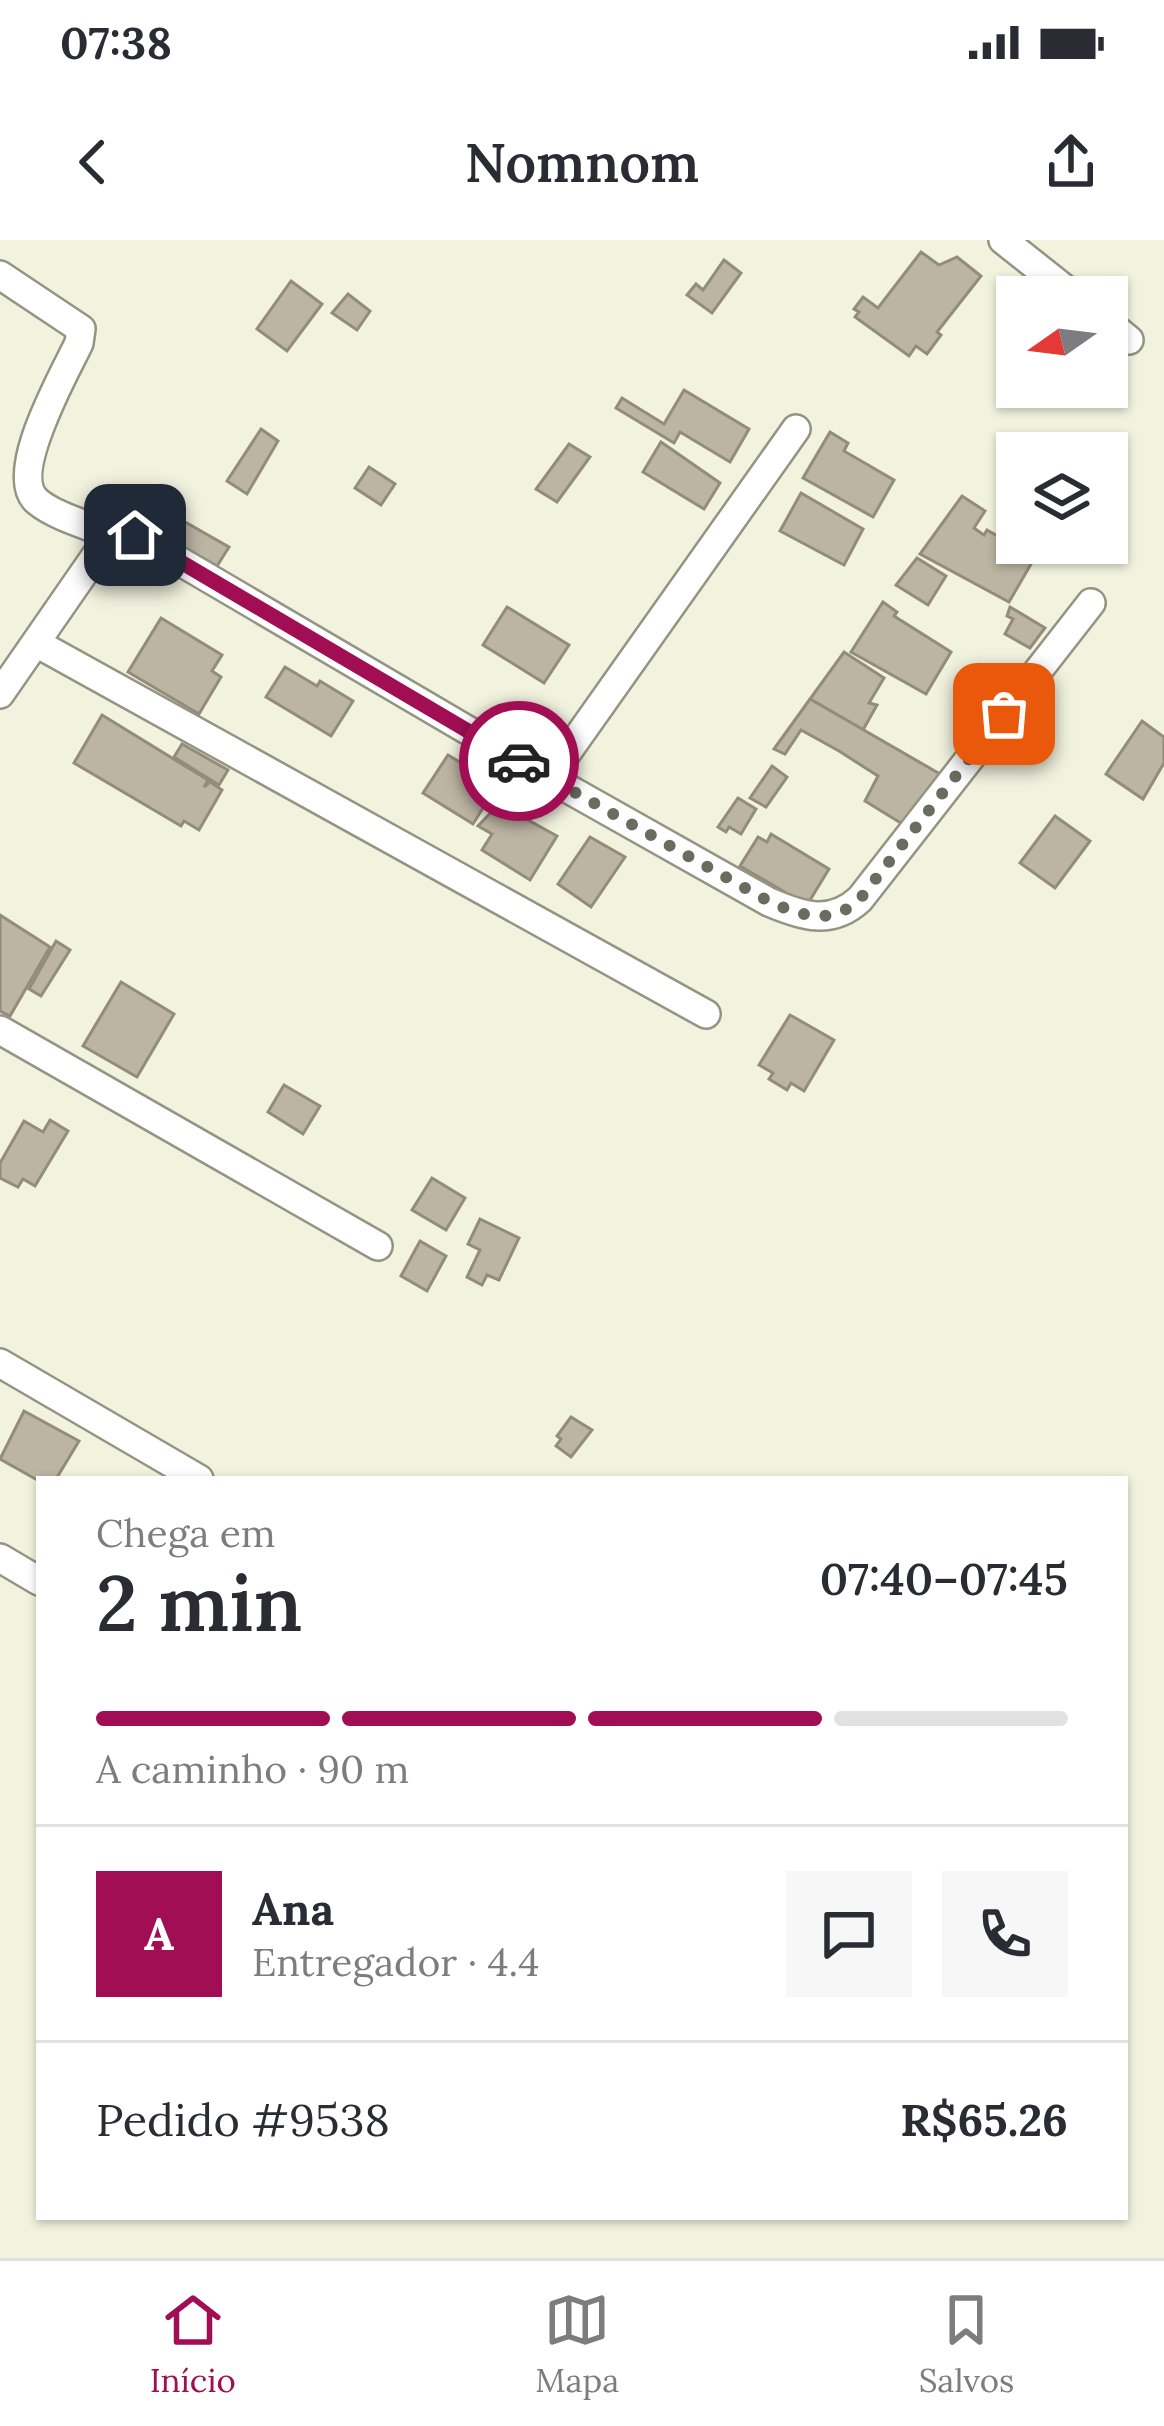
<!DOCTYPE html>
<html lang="pt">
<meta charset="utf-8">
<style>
:root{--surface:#fff;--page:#f7f7f7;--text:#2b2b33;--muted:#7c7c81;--line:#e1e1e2;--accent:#a10e54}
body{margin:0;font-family:Lora,serif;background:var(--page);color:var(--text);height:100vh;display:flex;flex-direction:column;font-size:45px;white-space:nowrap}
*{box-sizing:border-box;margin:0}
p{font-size:39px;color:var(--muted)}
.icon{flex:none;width:66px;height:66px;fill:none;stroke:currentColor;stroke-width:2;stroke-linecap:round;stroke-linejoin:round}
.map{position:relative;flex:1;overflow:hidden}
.details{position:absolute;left:36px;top:1236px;width:1092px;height:744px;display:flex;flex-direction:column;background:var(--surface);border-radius:0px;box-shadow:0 3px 9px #0004}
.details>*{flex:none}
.needle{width:78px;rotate:256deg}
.controls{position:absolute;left:996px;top:36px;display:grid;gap:24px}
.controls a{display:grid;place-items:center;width:132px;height:132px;border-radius:0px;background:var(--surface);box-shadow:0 3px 9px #0004;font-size:60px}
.pin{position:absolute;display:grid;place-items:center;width:102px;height:102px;color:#fff;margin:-51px;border-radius:24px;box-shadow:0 6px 18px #0006}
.courier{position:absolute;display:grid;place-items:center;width:120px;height:120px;margin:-60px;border:9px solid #a10e54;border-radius:50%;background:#fff;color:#222;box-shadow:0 3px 15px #0007}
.head em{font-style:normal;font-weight:600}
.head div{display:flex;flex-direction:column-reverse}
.head{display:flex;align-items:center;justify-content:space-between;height:204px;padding:0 60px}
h1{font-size:78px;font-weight:600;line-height:90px}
.bar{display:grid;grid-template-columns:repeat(4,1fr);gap:18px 12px;align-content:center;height:144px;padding:0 60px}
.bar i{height:15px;border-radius:9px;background:var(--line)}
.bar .selected{background:var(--accent)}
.bar p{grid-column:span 4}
.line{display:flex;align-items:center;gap:30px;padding:0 60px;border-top:3px solid var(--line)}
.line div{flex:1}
.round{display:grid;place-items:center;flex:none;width:126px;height:126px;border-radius:0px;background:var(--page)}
.status{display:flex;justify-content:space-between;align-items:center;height:84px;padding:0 60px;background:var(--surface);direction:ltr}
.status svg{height:33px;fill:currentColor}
header{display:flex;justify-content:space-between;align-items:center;height:156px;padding:0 60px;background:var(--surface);font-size:54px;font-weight:600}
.menu{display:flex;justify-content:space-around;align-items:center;height:168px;border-top:3px solid var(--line);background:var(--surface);font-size:33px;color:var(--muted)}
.menu a{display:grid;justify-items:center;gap:6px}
.menu .selected{color:var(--accent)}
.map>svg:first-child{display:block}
.building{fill:#bdb5a3;stroke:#948c7b;stroke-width:3}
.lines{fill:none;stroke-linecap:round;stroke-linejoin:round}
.street-casing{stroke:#939481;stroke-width:32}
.street{stroke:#fff;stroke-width:27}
.done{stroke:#6b6c60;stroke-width:12;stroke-dasharray:0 21.6}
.route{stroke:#a10e54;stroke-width:15}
</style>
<div class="status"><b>07:38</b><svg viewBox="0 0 49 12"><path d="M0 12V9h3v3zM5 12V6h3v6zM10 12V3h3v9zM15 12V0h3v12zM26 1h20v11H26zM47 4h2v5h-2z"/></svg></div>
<header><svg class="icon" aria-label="back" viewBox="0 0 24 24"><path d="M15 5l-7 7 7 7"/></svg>Nomnom<svg class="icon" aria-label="share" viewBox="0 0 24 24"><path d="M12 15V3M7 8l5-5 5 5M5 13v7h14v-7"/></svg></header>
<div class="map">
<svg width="1164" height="2018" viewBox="0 0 1164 2018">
<rect width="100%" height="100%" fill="#f2f3df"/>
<g class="building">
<polygon points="921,12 939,25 957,17 981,36 937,92 941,95 927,114 916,106 909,116 855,77 859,72 854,69 863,57 878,68"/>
<polygon points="724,20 741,33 712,73 687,55 696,44 703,50"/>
<polygon points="291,41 322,64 287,111 257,89"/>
<polygon points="348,54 370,71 357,90 332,73"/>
<polygon points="684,150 749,189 730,222 680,192 674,203 616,168 622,158 664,184"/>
<polygon points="261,189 278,201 247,254 227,241"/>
<polygon points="830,192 848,203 844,211 894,240 873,277 803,238"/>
<polygon points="661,202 720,243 704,269 643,232"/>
<polygon points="569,204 590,217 557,262 536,249"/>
<polygon points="369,227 395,244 381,265 355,248"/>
<polygon points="801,253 863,289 844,325 780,291"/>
<polygon points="962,256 985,271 974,288 984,295 987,290 1035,317 1009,362 920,314"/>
<polygon points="157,266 229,307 217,326 157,292 150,278"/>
<polygon points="917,318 946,336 928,365 896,345"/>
<polygon points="883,362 897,372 894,376 951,412 926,454 851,412"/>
<polygon points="507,367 569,405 544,443 483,405"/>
<polygon points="1010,367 1045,388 1030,408 1005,394 1013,379 1007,376"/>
<polygon points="161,378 222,415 212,431 221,437 199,474 128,432"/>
<polygon points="844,412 884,438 869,463 877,465 863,490 810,459"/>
<polygon points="285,427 317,446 320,441 353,461 331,496 266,457"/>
<polygon points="810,459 940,534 904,585 865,561 878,536 839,511 801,490 785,514 774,509"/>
<polygon points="102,475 208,540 204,547 210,542 222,550 199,590 184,581 181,586 74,523"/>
<polygon points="1142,481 1164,497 1164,523 1143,559 1106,534"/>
<polygon points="182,504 228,530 219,545 174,517"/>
<polygon points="448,515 468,527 464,535 493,552 473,584 423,553"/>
<polygon points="772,526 787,537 766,567 750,558"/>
<polygon points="738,558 756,569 741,594 729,587 726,592 718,587"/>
<polygon points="499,564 557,596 530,640 482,610 492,594 478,586"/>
<polygon points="1055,576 1090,601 1055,648 1020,623"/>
<polygon points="771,594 829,629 807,665 740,626 758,597 767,602"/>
<polygon points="590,597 625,617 591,667 558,644"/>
<polygon points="0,675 50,707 10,776 0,771"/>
<polygon points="56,701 70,710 41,756 29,749"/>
<polygon points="121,742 174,774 137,837 83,806"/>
<polygon points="790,775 834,800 804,851 791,843 787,850 769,839 773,833 759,825"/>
<polygon points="284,845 320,866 303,894 268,872"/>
<polygon points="50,880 68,891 35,946 23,939 18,947 0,938 0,923 24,881 43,892"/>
<polygon points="432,938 465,958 446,990 412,970"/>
<polygon points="480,979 519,998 499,1040 487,1035 482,1045 467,1037 480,1010 468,1004"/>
<polygon points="420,1001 446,1016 427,1051 401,1036"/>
<polygon points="24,1171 79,1201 56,1239 39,1241 0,1219"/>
<polygon points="571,1177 592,1190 571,1217 556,1206 561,1199 557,1196"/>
</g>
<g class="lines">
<g class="street-casing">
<g id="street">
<polyline points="1003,0 1075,57"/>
<path d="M0 35 81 89 79 103C65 133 5 236 38 262 58 278 92 286 116 297"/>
<polyline points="1107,82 1129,100"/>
<polyline points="38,404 706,774"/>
<path d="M0 454 97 314 116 297 135 295 549 538 769 662C802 676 831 686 860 659L1091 363"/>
<polyline points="549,538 796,189"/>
<polyline points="0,790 378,1006"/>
<polyline points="0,1123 199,1239"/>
<polyline points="0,1318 39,1341"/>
</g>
</g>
<use href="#street" class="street"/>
</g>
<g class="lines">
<path class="done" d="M519 521 770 662C802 676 831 686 860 659L1004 474"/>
<polyline class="route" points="135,295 519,521"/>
</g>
</svg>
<div class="controls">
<a><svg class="needle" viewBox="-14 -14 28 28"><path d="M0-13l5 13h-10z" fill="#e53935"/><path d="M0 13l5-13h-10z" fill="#7c7c81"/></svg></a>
<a><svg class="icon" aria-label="layers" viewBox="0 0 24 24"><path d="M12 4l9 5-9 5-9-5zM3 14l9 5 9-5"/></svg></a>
</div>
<div class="pin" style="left:1004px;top:474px;background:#ea580c"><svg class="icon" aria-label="bag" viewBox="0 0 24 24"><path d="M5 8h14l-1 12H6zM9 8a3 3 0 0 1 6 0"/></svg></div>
<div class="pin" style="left:135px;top:295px;background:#1f2937"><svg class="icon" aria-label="home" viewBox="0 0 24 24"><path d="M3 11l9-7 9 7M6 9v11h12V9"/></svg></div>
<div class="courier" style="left:519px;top:521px"><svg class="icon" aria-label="car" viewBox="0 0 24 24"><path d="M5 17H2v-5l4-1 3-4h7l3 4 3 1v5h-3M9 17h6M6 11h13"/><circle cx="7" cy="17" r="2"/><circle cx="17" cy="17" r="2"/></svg></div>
<section class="details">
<div class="head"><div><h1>2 min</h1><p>Chega em</p></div><em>07:40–07:45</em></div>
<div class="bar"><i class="selected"></i><i class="selected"></i><i class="selected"></i><i></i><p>A caminho · 90 m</p></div>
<div class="line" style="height:216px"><b class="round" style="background:var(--accent);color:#fff">A</b><div><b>Ana</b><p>Entregador · 4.4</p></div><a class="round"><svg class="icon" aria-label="chat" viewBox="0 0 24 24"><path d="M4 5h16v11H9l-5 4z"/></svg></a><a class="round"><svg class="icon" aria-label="phone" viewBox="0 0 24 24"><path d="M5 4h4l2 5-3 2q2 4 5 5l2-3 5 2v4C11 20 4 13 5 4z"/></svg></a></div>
<div class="line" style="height:156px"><div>Pedido #9538</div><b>R$65.26</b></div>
</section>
</div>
<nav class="menu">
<a class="selected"><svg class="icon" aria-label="home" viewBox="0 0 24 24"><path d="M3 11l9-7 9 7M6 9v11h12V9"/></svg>Início</a>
<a><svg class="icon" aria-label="map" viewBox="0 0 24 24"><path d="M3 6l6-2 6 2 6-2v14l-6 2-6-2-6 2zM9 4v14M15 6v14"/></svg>Mapa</a>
<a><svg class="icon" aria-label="saved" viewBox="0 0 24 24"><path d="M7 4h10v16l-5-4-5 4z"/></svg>Salvos</a>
</nav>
